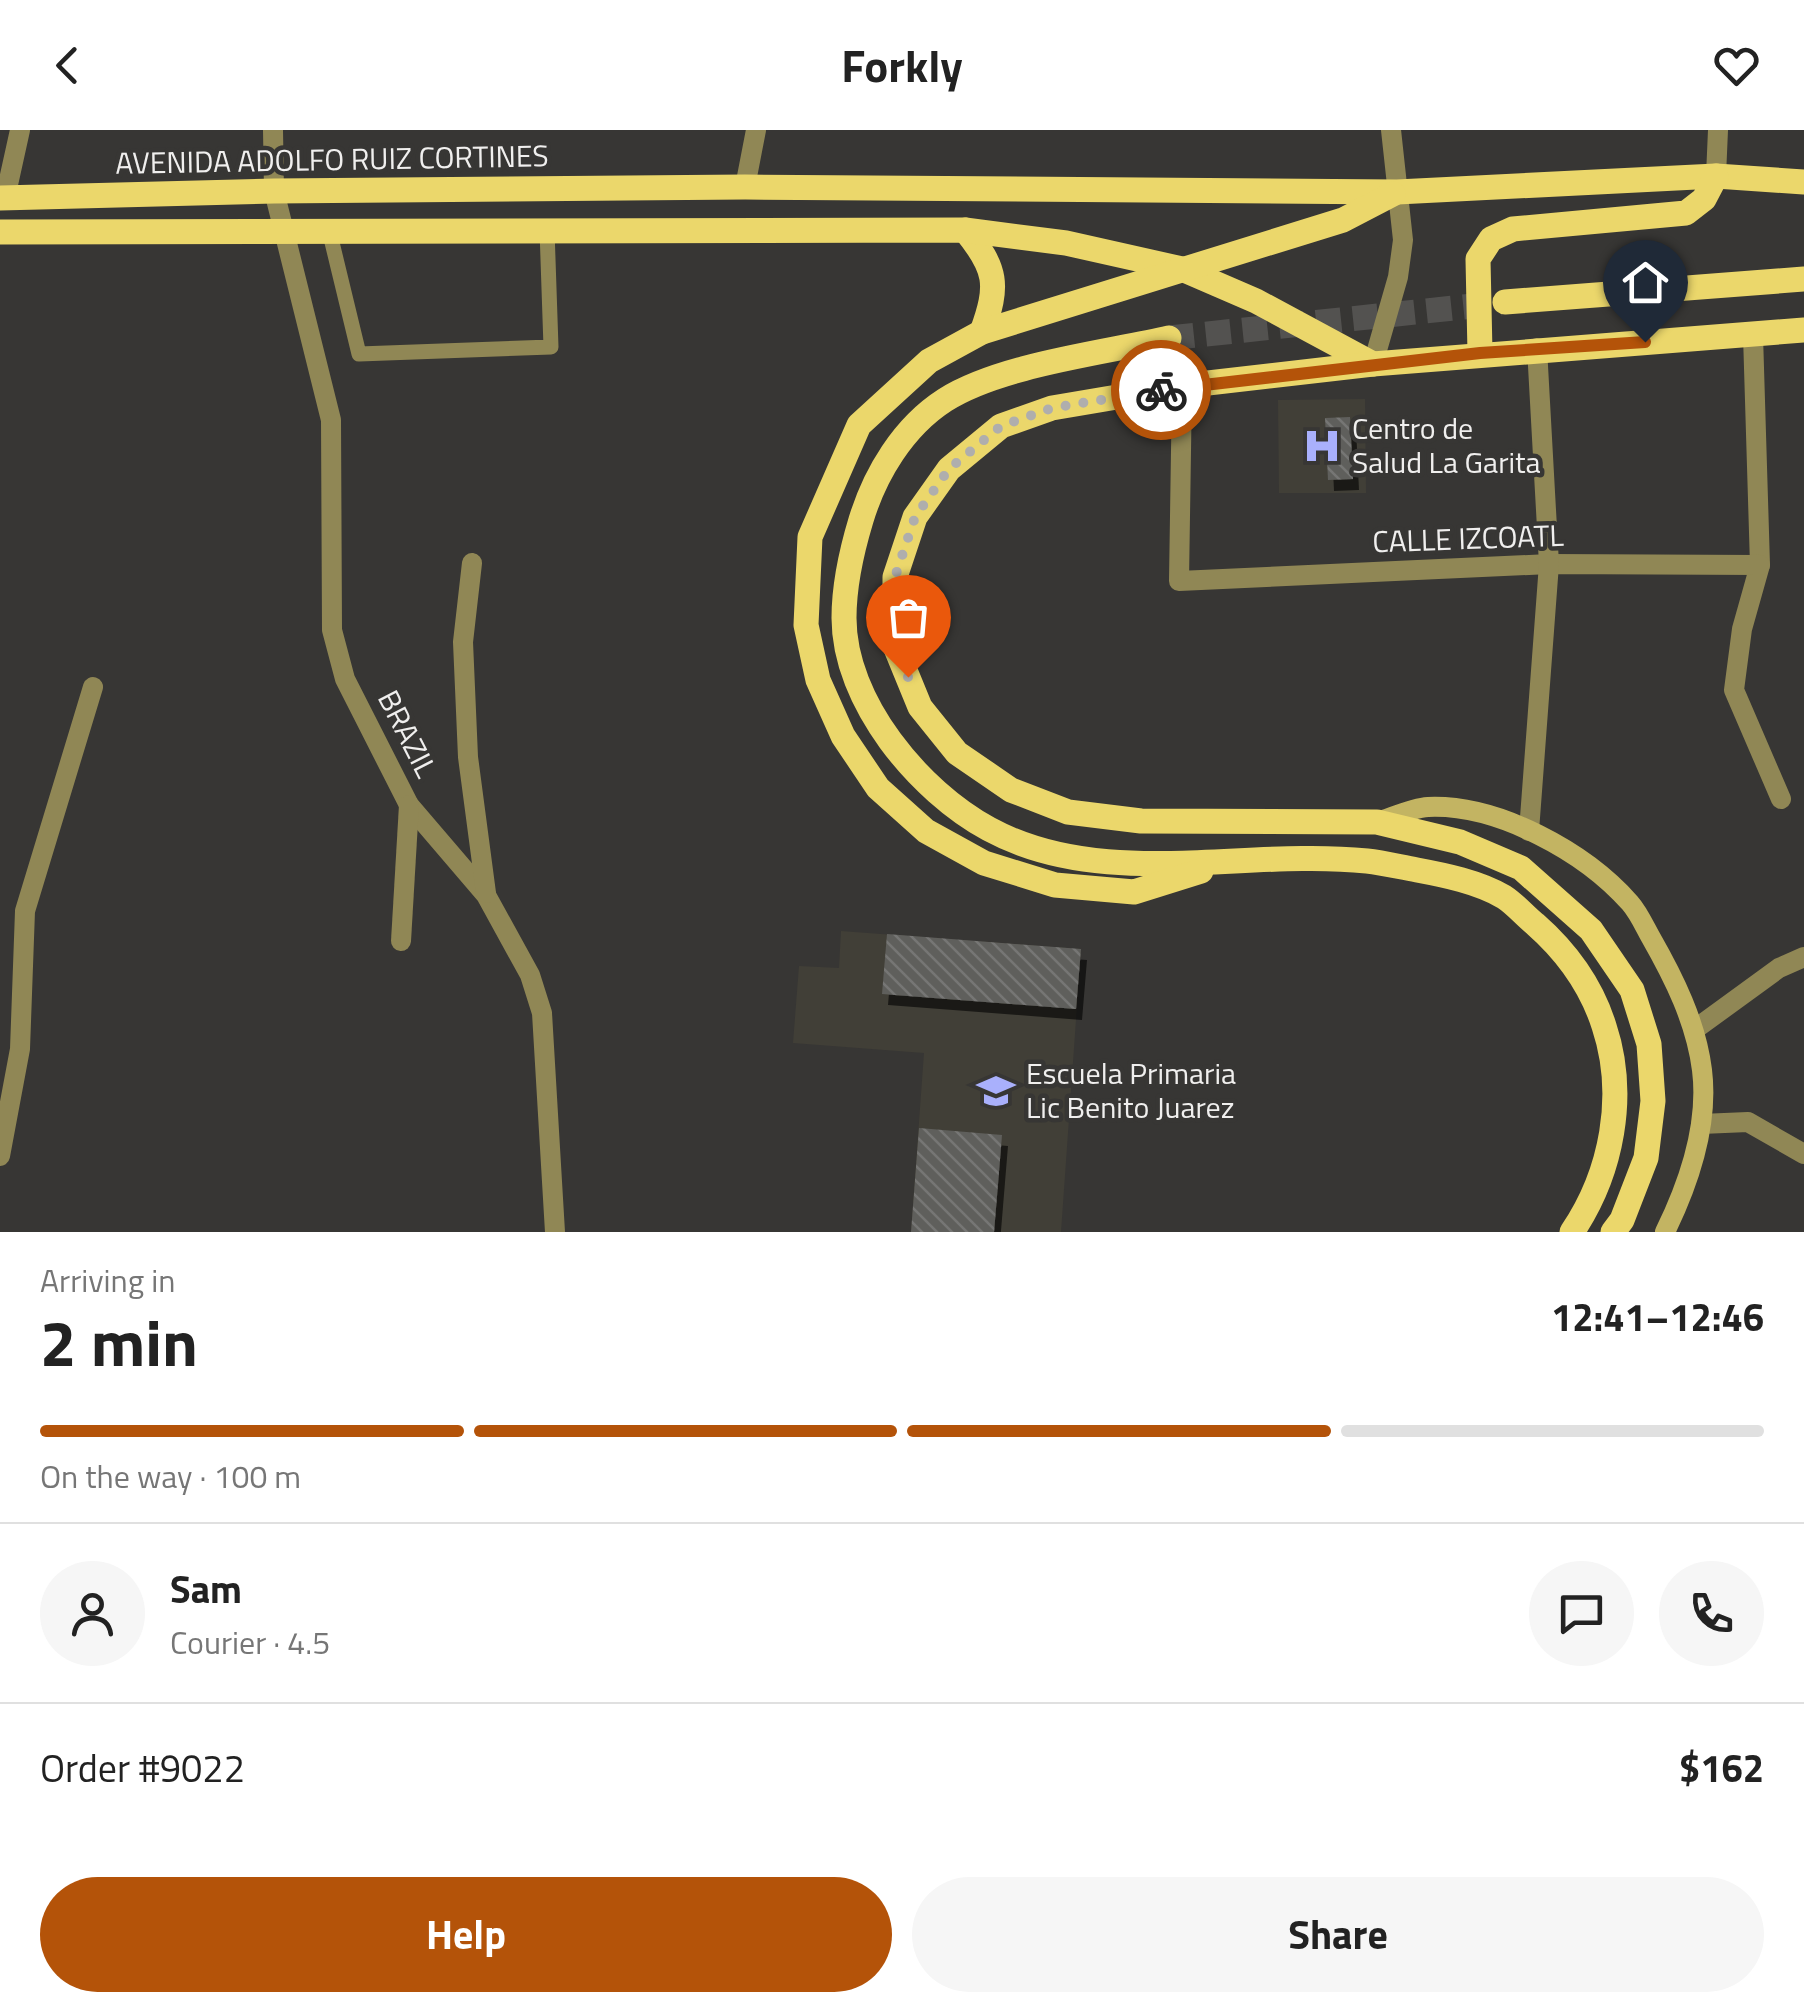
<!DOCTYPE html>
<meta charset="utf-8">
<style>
:root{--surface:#fff;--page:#f6f6f6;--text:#222;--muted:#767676;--line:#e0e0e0;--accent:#b45309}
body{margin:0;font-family:"Titillium Web",sans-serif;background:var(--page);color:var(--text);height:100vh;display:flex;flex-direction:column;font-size:38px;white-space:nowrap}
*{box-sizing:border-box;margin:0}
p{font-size:32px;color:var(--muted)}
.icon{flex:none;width:55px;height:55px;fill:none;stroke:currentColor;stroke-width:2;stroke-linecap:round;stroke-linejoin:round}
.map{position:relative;height:1102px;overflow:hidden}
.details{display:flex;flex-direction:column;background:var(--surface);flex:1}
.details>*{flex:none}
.pin{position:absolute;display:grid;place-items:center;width:85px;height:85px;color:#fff;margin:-102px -42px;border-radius:50% 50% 50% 0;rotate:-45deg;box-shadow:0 0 10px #0007}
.pin .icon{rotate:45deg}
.courier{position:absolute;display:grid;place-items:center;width:100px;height:100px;margin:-50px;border:8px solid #b45309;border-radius:50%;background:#fff;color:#222;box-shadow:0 2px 12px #0007}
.headline em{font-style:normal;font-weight:700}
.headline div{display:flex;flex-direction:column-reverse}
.headline{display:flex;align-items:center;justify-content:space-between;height:170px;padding:0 40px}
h1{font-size:65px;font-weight:700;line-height:75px}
.bar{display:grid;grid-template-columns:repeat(4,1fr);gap:15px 10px;align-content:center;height:120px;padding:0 40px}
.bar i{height:12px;border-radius:8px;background:var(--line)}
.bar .selected{background:var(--accent)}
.bar p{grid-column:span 4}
.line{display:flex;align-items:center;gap:25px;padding:0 40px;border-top:2px solid var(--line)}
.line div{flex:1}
.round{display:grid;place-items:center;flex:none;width:105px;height:105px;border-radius:52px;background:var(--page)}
.button{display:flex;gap:20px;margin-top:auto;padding:20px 40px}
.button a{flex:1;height:115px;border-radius:60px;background:var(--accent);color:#fff;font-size:40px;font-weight:700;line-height:115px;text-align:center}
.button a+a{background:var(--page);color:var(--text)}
header{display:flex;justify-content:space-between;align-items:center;height:130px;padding:0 40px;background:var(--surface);font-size:45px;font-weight:700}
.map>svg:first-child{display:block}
.built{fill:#413f37}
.building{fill:url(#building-back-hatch);filter:url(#shadow)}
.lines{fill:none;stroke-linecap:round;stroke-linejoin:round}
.primary-tunnel{stroke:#535250;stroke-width:25;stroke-dasharray:25 12;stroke-linecap:butt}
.lane{stroke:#908755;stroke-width:15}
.street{stroke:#908755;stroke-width:20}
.secondary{stroke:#c3b462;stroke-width:20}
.primary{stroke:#ebd76b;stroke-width:25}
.done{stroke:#afaead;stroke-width:10;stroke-dasharray:0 18}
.route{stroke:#b45309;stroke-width:12}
.labels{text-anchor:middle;stroke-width:9;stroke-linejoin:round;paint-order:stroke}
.street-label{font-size:30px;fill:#f0efee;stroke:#373634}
.poi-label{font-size:30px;fill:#f0efee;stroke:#373634;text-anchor:start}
</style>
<header><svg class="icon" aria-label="back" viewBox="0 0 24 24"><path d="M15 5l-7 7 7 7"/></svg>Forkly<svg class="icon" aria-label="heart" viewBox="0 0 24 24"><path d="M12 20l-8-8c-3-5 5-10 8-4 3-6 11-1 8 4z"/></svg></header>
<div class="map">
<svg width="1804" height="1102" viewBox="0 0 1804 1102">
<defs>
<pattern id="building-back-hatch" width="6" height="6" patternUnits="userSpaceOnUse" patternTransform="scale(2.5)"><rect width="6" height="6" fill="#5f5f5c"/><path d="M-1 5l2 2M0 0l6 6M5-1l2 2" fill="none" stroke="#767674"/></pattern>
<filter id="shadow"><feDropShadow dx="6" dy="11" stdDeviation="0" flood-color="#0009"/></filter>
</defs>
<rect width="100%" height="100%" fill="#373634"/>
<g class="built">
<polygon points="1365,269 1366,363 1279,363 1278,270"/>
<polygon points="841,801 1081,819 1061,1102 911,1102 924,923 793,913 799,836 839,838"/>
</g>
<g class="building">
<polygon points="1350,287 1353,349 1328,350 1325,288"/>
<polygon points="887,804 1081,819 1076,879 882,864"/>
<polygon points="919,998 1002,1005 994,1102 911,1102"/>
</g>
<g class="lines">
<polyline class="primary-tunnel" points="1169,208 1501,173"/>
<polyline class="lane" points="329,100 359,224 551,217 547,100"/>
<g class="street">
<polyline points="273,0 274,61 331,290 332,500 345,549 409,675 486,765 530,845 542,883 555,1102"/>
<polyline points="1716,46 1718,0"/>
<polyline points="745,57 756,0"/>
<polyline points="5,68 20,0"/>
<polyline points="1753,205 1760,435 1742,499 1734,560 1781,669"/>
<polyline points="1373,234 1398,147 1403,110 1391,0"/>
<polyline points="1182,256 1179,451 1549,434 1760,435"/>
<polyline points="472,433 463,512 468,627 486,763"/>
<polyline points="1529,701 1549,434 1537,218"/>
<polyline points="401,811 409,675"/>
<polyline points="1694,900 1779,838 1804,827"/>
<polyline points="1701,994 1748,992 1804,1024"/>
<polyline points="0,1026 20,919 25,781 93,557"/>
</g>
<path class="secondary" d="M1377 692C1393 687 1412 678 1428 677 1498 674 1585 722 1630 773 1638 782 1644 795 1650 806 1674 848 1696 892 1702 940 1709 996 1689 1053 1665 1102"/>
<g class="primary">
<polyline points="0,68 274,61 745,57 1397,62 1716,46 1804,52"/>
<path d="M965 100C997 139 999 155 982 202"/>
<polyline points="0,102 965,100 1066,113 1182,139 1256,171 1373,234"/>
<polyline points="1505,172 1804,149"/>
<path d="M1169 208C1103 223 1000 235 945 270 903 297 875 344 861 390 851 423 844 454 844 488 844 572 919 661 989 699 1103 761 1245 718 1367 731 1384 733 1400 737 1417 740 1444 745 1479 752 1504 767 1515 774 1525 786 1535 794 1568 823 1591 855 1604 896 1627 965 1612 1043 1572 1102"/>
<polyline points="1480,223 1478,129 1491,109 1513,99 1686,83 1704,69 1716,46"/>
<polyline points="1201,741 1134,762 1055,755 984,733 926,701 878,658 843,606 818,550 806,495 810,407 859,295 929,231 982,202 1343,90 1393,64"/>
<polyline points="1613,1102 1622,1090 1646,1028 1653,971 1649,914 1632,860 1591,800 1521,738 1460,712 1377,692 1141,691 1068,682 1011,660 957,623 920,577 895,516 895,447 915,387 949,339 1001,296 1052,278 1182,256 1373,234 1804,200"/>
</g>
</g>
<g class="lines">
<polyline class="done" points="908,547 895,516 895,447 915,387 949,339 1001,296 1052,278 1161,260"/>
<polyline class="route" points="1161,260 1480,223 1645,212"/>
</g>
<defs>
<g id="hospital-bare" transform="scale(3)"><path d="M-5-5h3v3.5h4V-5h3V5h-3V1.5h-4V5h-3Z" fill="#a9b0fc" stroke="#373634" stroke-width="2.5" paint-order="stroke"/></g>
<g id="school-bare" transform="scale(3)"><path d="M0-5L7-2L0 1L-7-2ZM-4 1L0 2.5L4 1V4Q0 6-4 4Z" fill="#a9b0fc" stroke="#373634" stroke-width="2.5" paint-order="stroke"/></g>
</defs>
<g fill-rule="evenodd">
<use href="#hospital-bare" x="1322" y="316"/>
<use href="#school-bare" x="996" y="961"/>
</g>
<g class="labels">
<g class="street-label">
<text transform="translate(332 30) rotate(-1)" y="10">AVENIDA ADOLFO RUIZ CORTINES</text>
<text transform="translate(1468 409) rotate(-2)" y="10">CALLE IZCOATL</text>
<text transform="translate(407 604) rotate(63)" y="10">BRAZIL</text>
</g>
<g class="poi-label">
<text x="1352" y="309">Centro de<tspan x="1352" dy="34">Salud La Garita</tspan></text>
<text x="1026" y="954">Escuela Primaria<tspan x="1026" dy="34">Lic Benito Juarez</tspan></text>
</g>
</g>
</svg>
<div class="pin" style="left:908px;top:547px;background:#ea580c"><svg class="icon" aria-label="bag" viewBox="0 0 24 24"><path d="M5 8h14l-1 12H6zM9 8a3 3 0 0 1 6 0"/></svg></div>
<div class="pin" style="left:1645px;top:212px;background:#1f2937"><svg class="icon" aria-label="home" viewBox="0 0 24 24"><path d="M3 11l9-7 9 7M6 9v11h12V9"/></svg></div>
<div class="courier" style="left:1161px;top:260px"><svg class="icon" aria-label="bike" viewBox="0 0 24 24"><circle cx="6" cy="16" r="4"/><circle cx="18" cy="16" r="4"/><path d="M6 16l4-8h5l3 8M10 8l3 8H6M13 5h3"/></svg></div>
</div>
<section class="details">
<div class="headline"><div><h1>2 min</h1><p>Arriving in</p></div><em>12:41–12:46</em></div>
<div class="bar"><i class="selected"></i><i class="selected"></i><i class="selected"></i><i></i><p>On the way · 100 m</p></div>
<div class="line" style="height:180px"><a class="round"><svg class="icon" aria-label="person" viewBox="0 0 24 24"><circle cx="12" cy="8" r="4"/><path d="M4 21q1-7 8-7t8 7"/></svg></a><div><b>Sam</b><p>Courier · 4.5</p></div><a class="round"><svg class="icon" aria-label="chat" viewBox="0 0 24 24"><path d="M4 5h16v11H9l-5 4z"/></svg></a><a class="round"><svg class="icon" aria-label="phone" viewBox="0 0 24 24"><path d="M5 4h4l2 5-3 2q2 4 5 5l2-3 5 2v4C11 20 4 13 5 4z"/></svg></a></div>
<div class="line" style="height:130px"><div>Order #9022</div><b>$162</b></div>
<div class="button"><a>Help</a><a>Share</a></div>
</section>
